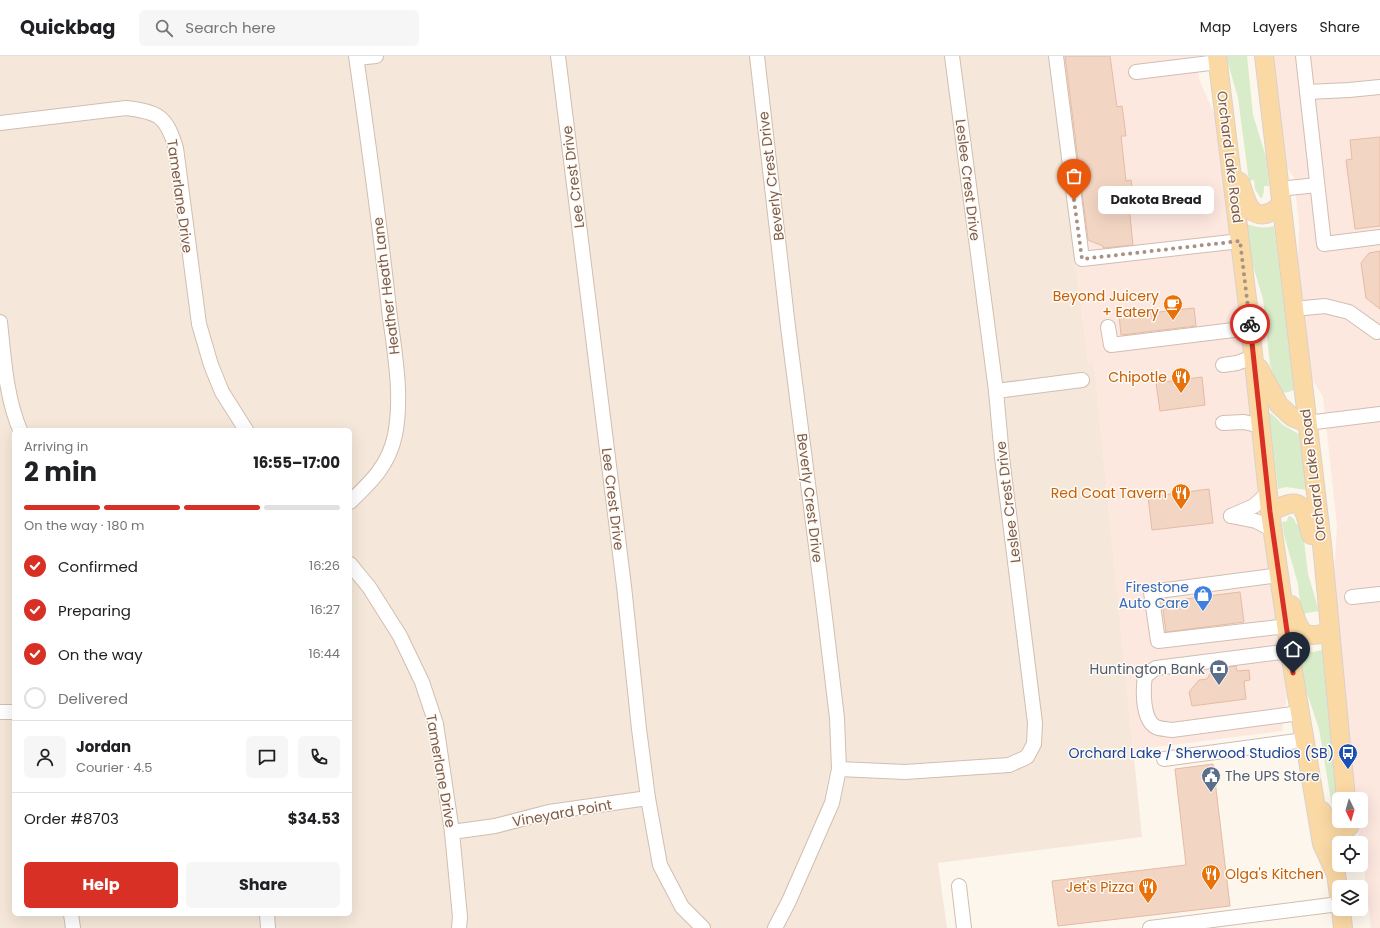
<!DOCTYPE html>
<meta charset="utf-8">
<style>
:root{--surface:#fff;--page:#f6f6f6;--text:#202124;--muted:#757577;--line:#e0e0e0;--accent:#d93025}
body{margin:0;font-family:Poppins,sans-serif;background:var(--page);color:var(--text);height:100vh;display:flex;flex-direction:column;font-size:15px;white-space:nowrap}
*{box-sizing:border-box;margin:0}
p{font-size:13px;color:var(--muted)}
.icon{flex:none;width:22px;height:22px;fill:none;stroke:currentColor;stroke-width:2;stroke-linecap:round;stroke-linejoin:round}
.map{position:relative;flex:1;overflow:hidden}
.side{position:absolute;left:12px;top:372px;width:340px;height:488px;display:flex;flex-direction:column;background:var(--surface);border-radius:6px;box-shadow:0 4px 16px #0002}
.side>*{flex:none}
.needle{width:26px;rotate:175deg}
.tools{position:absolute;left:1332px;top:736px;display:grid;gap:8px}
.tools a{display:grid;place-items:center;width:36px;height:36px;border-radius:6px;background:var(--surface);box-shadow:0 4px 16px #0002;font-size:20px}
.pin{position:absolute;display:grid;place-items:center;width:34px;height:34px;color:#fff;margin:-41px -17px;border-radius:50% 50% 50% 0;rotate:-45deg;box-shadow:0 0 4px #0007}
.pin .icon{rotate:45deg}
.courier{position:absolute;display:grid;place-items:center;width:40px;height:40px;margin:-20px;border:3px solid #d93025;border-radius:50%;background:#fff;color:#222;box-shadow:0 1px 5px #0007}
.bubble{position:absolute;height:28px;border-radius:6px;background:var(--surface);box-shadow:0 4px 16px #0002;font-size:13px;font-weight:700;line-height:28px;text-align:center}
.head em{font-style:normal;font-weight:700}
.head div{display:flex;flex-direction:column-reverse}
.head{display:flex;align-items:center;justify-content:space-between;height:68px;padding:0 12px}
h1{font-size:26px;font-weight:700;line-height:30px}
.bar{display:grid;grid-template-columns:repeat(4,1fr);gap:6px 4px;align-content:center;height:48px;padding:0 12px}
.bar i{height:5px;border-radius:3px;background:var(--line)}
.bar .on{background:var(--accent)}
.bar p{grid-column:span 4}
.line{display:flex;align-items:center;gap:10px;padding:0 12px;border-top:1px solid var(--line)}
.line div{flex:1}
.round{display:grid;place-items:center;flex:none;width:42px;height:42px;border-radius:6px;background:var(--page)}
ol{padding:0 12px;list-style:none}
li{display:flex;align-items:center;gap:12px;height:44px}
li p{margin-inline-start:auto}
li .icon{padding:4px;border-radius:50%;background:var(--accent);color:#fff;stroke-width:4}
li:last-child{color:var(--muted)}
li i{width:22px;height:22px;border:2px solid var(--line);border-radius:50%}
.action{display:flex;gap:8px;margin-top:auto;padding:8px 12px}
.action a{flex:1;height:46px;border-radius:6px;background:var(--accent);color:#fff;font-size:16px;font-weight:700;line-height:46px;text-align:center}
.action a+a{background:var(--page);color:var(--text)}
header{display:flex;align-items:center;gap:24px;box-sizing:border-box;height:56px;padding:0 20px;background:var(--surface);border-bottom:1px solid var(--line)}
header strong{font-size:19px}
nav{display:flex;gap:22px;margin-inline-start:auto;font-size:14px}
.search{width:280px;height:36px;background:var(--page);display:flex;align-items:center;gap:10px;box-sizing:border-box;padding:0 14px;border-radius:6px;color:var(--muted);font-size:15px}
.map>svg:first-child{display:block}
.residential{fill:#f5e8da;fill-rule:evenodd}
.commercial{fill:#fde8e0}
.green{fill:#d8ecc9}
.building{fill:#f3d5c3;stroke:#e6bba3}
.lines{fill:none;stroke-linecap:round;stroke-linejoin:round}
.minor-casing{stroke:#d1beb0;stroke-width:16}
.major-casing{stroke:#dad1cd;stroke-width:20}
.minor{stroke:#fff;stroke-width:14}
.major{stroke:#fbd9a5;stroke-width:18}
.done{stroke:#a89285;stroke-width:4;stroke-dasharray:0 7.2}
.route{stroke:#d93025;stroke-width:5}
.labels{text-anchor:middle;stroke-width:3;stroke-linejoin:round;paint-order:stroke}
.street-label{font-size:14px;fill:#7a5c4d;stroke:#fffaf3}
.food-label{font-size:14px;fill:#c56008;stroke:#fffaf3;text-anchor:end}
.shop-label{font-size:14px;fill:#366cbe;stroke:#fffaf3;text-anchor:end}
.service-label{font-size:14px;fill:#4e5e75;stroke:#fffaf3;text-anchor:end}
.transit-label{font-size:14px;fill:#164399;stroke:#fffaf3;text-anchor:end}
</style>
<header>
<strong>Quickbag</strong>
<div class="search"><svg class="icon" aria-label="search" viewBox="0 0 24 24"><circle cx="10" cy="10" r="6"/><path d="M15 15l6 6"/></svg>Search here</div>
<nav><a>Map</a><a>Layers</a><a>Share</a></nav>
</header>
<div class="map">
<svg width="1380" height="872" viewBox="0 0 1380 872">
<rect width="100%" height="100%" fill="#fdf6ec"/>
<path class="residential" d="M0 0H1051L1088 307 1094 306 1142 781 938 807 947 872H0ZM14 374H350V858H14Z"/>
<g class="commercial">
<polygon points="1051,0 1196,0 1199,23 1215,60 1259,428 1287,640 1282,675 1133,694 1094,307 1088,307"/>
<polygon points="1272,0 1380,0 1380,872 1371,872 1361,787 1360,787 1357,765 1361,765 1361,743 1354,743 1334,518 1337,470 1323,341 1310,320 1298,212 1299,168 1294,122 1285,108"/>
</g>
<g class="green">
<polygon points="1226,0 1247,0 1253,59 1266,101 1269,130 1264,130 1264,135 1262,142 1260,141 1255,133 1254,124 1249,125 1238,42"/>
<path d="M1246 168C1257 171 1263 173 1274 170L1294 334C1288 336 1286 338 1280 335L1270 309 1263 243 1250 200Z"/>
<polygon points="1269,357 1272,358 1283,369 1299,378 1306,434 1286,431 1278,433"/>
<polygon points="1290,460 1294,463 1296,468 1302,468 1308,518 1319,555 1301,558 1298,528 1284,479 1282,466 1287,465 1288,461"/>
<polygon points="1299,592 1313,596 1322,594 1337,748 1332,750 1319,673 1304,628"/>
</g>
<g class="building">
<polygon points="1065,0 1110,0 1117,51 1122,50 1126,80 1121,80 1126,125 1131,124 1134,150 1129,150 1133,189 1103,192 1103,190 1088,184"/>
<polygon points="1380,81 1380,170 1355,173 1346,104 1352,103 1350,84"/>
<polygon points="1380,195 1380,253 1366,242 1361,207 1369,197"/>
<polygon points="1194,252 1196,270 1121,279 1119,259 1150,255 1150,257"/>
<polygon points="1202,321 1205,349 1160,355 1156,327"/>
<polygon points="1209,433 1213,467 1152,474 1148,441"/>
<polygon points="1240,536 1244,566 1166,576 1162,546"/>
<polygon points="1236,610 1237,615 1249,614 1250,624 1244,625 1246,643 1192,650 1189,636 1199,624 1207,623 1213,613"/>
<polygon points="1213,708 1230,850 1058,870 1052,825 1186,809 1175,713"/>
</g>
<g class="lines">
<g class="minor-casing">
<g id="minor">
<polyline points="558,0 624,530 639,673 648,742 660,809 682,851 703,872"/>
<polyline points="757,0 788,271 824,553 837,662 839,713 832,747 789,845 775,872"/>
<polyline points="1056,0 1082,203 1240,185"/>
<polyline points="1303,0 1324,188 1380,181"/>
<polyline points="357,2 376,0"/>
<polyline points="1136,16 1218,6"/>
<polyline points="1307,36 1349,34 1380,31"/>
<path d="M0 67 126 52C159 56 166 60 176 92L199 268 211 309 222 336 246 374"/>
<polyline points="1279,133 1317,129"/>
<polyline points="1294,253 1325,250 1349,256 1377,276"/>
<path d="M0 266C4 302 6 341 20 374"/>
<polyline points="1108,271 1111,289 1250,272"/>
<polyline points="1223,309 1237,307 1253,301"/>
<polyline points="996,335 1082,324"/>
<polyline points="1223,367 1244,366 1261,370"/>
<polyline points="1307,367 1380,358"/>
<path d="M350 446C371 426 389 409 395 379 403 338 394 294 389 253 380 168 368 84 356 0"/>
<polyline points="1231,460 1256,465 1273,474"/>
<polyline points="1231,460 1254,450 1268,437"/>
<polyline points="350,508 369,531 400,580 422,626 436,668 452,776 460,861 459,872"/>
<polyline points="1280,519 1151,536 1158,585 1287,570"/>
<polyline points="1352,541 1380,538"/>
<path d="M1290 595 1156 612 1145 620C1143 633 1142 664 1156 671 1160 673 1167 673 1172 674L1300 657"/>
<polyline points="0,656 14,656"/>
<polyline points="1164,703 1304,684"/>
<polyline points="839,713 905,716 1009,709 1027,701 1034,688 1035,667 1002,401 996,335 952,0"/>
<polyline points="452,776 495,770 549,756 648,742"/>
<polyline points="959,830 964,872"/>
<polyline points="71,858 73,872"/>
<polyline points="267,858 268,872"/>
<polyline points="1150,872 1339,848"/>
</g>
</g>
<g class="major-casing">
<g id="major">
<polyline points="1217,0 1248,251 1270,456 1291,603 1322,788 1336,818 1339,839"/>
<polyline points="1264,0 1322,488 1346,743"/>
<path d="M1240 126C1243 134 1245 143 1249 150 1257 165 1272 157 1281 149"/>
<polyline points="1259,312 1279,349 1292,361 1307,367"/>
<path d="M1270 456C1302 439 1303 448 1311 479"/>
<path d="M1291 549C1300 574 1299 585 1330 576"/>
<path d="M1322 755 1331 774C1338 776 1342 775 1349 771"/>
<polyline points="1341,853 1343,872"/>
</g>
</g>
<use href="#minor" class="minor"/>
<use href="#major" class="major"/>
</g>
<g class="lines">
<polyline class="done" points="1074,144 1082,203 1240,185 1250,268"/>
<polyline class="route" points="1250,268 1270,456 1293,617"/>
</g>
<defs>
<g id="cafe-pin" transform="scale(1)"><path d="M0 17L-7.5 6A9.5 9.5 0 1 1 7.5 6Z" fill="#e8710a" stroke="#fffaf3"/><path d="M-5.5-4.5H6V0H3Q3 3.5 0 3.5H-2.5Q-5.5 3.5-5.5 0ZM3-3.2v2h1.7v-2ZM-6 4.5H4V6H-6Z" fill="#fff"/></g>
<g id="restaurant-pin" transform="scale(1)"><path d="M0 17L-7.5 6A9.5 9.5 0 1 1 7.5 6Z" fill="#e8710a" stroke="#fffaf3"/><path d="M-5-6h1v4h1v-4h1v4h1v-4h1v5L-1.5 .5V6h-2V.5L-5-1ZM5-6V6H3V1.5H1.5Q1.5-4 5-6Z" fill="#fff"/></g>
<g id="shop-pin" transform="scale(1)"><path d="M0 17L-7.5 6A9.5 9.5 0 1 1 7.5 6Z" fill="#3f7fe0" stroke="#fffaf3"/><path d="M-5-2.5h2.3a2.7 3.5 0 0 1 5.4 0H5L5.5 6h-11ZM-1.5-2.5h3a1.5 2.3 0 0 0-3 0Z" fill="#fff"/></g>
<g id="bank-pin" transform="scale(1)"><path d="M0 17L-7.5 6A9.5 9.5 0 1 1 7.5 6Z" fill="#5c6f8a" stroke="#fffaf3"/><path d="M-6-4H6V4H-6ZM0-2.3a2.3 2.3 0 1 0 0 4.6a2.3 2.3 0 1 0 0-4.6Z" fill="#fff"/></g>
<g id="bus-pin" transform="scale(1)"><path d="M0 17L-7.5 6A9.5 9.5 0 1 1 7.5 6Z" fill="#1a4fb4" stroke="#fffaf3"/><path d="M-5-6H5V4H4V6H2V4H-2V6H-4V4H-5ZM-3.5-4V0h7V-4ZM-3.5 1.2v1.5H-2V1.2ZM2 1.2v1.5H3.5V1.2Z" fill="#fff"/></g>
<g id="civic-pin" transform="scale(1)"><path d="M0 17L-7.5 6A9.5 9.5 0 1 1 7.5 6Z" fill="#5c6f8a" stroke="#fffaf3"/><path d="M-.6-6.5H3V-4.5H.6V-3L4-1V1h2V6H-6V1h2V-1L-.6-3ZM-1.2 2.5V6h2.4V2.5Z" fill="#fff"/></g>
</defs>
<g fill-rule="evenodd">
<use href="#cafe-pin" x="1173" y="248"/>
<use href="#restaurant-pin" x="1181" y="321"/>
<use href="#restaurant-pin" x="1181" y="437"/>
<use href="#shop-pin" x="1203" y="539"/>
<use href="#bank-pin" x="1219" y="613"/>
<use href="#bus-pin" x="1348" y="697"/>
<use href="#civic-pin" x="1211" y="720"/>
<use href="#restaurant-pin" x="1211" y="818"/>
<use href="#restaurant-pin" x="1148" y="831"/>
</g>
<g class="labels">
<g class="street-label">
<text transform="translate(1230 101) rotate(83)" y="5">Orchard Lake Road</text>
<text transform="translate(771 120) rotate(-97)" y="5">Beverly Crest Drive</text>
<text transform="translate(573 121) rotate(-97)" y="5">Lee Crest Drive</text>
<text transform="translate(968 124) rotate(83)" y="5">Leslee Crest Drive</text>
<text transform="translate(180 140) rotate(82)" y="5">Tamerlane Drive</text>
<text transform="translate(386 230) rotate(-97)" y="5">Heather Heath Lane</text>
<text transform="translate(1313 419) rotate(-97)" y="5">Orchard Lake Road</text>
<text transform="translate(810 442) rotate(83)" y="5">Beverly Crest Drive</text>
<text transform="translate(613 443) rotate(83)" y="5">Lee Crest Drive</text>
<text transform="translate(1008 446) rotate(-97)" y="5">Leslee Crest Drive</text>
<text transform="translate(441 715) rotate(80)" y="5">Tamerlane Drive</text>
<text transform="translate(562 757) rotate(-10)" y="5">Vineyard Point</text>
</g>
<g class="food-label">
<text x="1159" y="245">Beyond Juicery<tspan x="1159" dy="16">+ Eatery</tspan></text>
<text x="1167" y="326">Chipotle</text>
<text x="1167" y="442">Red Coat Tavern</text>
<text x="1225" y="823" text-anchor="start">Olga's Kitchen</text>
<text x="1134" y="836">Jet's Pizza</text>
</g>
<g class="shop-label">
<text x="1189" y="536">Firestone<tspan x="1189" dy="16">Auto Care</tspan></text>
</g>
<g class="service-label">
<text x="1205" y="618">Huntington Bank</text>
<text x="1225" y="725" text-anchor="start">The UPS Store</text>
</g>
<g class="transit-label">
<text x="1334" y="702">Orchard Lake / Sherwood Studios (SB)</text>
</g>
</g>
</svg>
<div class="tools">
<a><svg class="needle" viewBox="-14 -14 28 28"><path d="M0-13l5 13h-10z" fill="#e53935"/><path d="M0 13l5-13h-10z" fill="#757577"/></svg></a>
<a><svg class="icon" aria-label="locate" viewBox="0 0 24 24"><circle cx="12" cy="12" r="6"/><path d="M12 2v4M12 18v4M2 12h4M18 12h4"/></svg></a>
<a><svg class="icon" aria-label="layers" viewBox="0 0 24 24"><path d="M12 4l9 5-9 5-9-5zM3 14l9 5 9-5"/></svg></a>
</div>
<div class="pin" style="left:1074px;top:144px;background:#ea580c"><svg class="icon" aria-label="bag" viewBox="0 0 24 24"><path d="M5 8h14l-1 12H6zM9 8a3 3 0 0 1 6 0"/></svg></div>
<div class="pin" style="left:1293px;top:617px;background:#1f2937"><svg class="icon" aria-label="home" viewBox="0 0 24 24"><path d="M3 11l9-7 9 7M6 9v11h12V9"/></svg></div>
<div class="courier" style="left:1250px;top:268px"><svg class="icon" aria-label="bike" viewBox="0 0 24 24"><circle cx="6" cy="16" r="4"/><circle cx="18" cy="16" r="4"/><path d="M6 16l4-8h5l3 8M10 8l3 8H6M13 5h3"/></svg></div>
<div class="bubble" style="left:1098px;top:130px;width:116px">Dakota Bread</div>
<section class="side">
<div class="head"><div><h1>2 min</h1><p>Arriving in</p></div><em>16:55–17:00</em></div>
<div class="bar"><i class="on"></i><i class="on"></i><i class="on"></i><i></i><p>On the way · 180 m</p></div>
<ol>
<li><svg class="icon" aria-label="check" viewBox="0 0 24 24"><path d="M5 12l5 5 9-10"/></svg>Confirmed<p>16:26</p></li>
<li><svg class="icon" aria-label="check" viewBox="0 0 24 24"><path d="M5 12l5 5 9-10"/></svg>Preparing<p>16:27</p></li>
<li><svg class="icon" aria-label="check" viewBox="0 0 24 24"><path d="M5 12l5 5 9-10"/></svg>On the way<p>16:44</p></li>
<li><i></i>Delivered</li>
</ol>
<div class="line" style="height:72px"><a class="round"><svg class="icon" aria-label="person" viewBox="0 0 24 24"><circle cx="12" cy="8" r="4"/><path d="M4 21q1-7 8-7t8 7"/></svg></a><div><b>Jordan</b><p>Courier · 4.5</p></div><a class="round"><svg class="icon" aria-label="chat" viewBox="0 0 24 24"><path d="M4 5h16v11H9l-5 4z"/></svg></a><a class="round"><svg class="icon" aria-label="phone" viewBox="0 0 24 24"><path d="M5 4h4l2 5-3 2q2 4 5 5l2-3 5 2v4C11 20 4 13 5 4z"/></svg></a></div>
<div class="line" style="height:52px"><div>Order #8703</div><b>$34.53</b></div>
<div class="action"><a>Help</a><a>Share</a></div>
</section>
</div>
